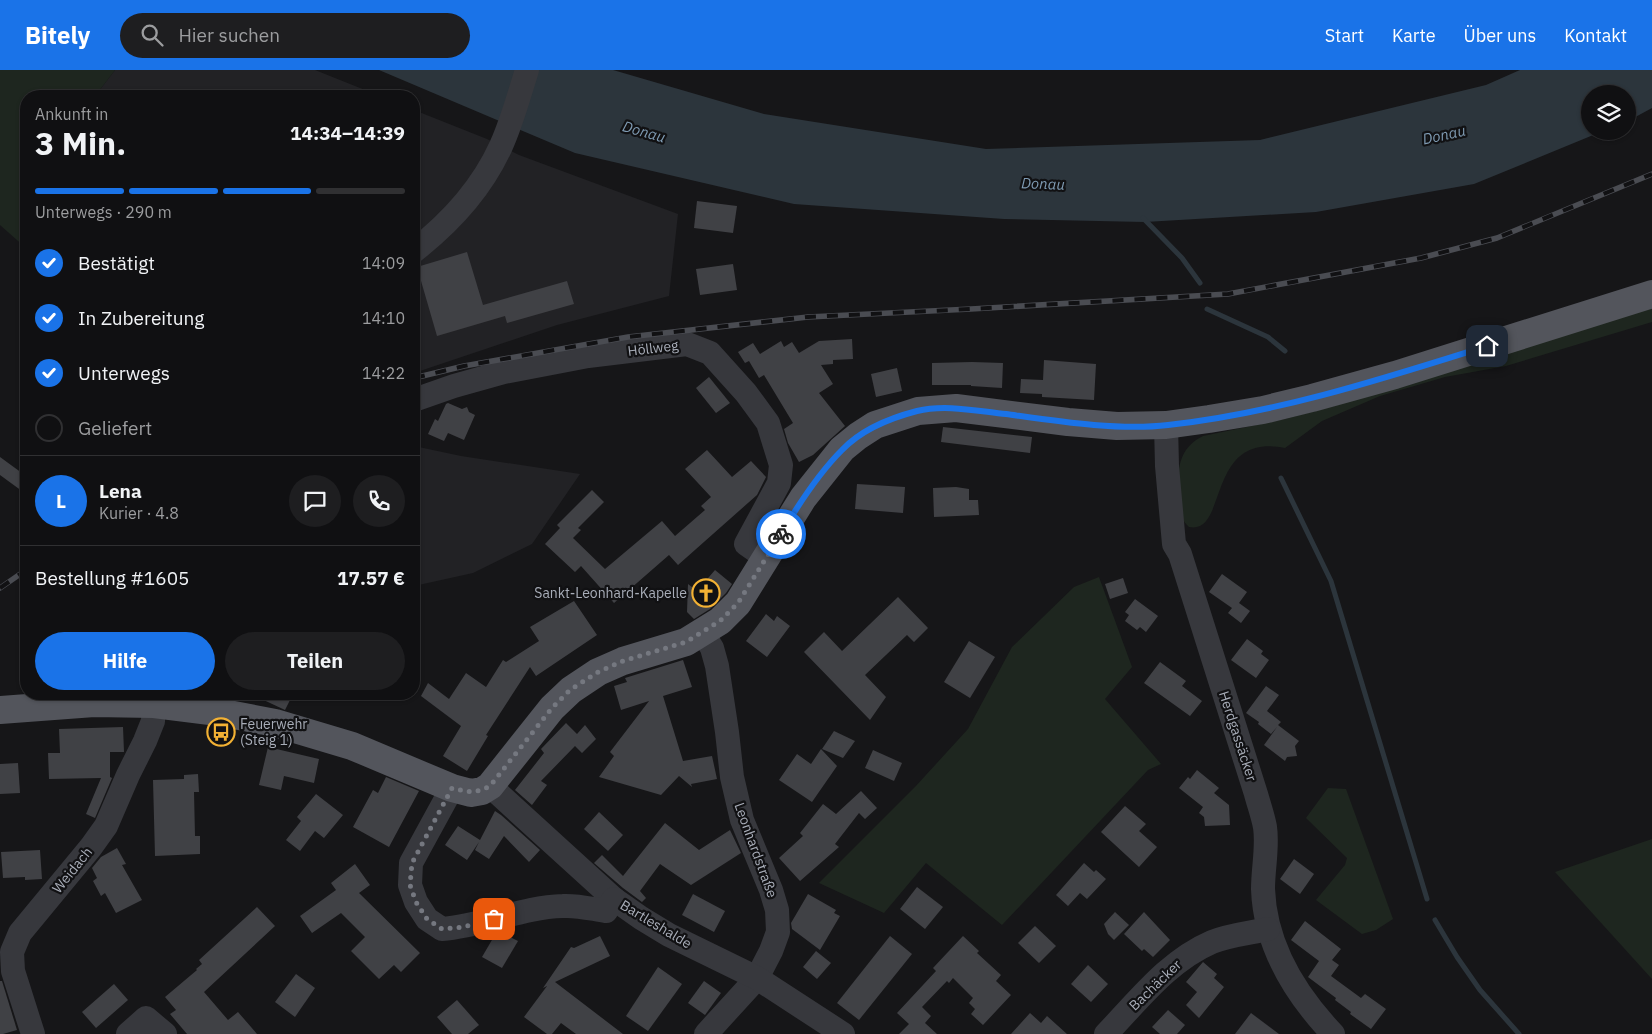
<!DOCTYPE html>
<html lang="de">
<meta charset="utf-8">
<style>
:root{--surface:#101012;--page:#1e1e20;--text:#f1f3f6;--muted:#9c9d9f;--line:#303032;--accent:#1a73e8}
body{margin:0;font-family:"IBM Plex Sans",sans-serif;background:var(--page);color:var(--text);height:100vh;display:flex;flex-direction:column;font-size:19px;white-space:nowrap}
*{box-sizing:border-box;margin:0}
p{font-size:16px;color:var(--muted)}
.icon{flex:none;width:28px;height:28px;fill:none;stroke:currentColor;stroke-width:2;stroke-linecap:round;stroke-linejoin:round}
.map{position:relative;flex:1;overflow:hidden}
.side{position:absolute;left:20px;top:20px;width:400px;height:610px;display:flex;flex-direction:column;background:var(--surface);border-radius:20px;box-shadow:0 1px 4px #0004,0 0 0 1px var(--line)}
.side>*{flex:none}
.controls{position:absolute;left:1581px;top:15px;display:grid;gap:10px}
.controls a{display:grid;place-items:center;width:55px;height:55px;border-radius:50%;background:var(--surface);box-shadow:0 1px 4px #0004,0 0 0 1px var(--line);font-size:25px}
.pin{position:absolute;display:grid;place-items:center;width:42px;height:42px;color:#fff;margin:-21px;border-radius:10px;box-shadow:0 2px 8px #0006}
.courier{position:absolute;display:grid;place-items:center;width:50px;height:50px;margin:-25px;border:4px solid #1a73e8;border-radius:50%;background:#fff;color:#222;box-shadow:0 1px 6px #0007}
.head em{font-style:normal;font-weight:800}
.head div{display:flex;flex-direction:column-reverse}
.head{display:flex;align-items:center;justify-content:space-between;height:85px;padding:0 15px}
h1{font-size:32px;font-weight:800;line-height:38px}
.bar{display:grid;grid-template-columns:repeat(4,1fr);gap:8px 5px;align-content:center;height:60px;padding:0 15px}
.bar i{height:6px;border-radius:4px;background:var(--line)}
.bar .active{background:var(--accent)}
.bar p{grid-column:span 4}
.line{display:flex;align-items:center;gap:12px;padding:0 15px;border-top:1px solid var(--line)}
.line div{flex:1}
.round{display:grid;place-items:center;flex:none;width:52px;height:52px;border-radius:26px;background:var(--page)}
ol{padding:0 15px;list-style:none}
li{display:flex;align-items:center;gap:15px;height:55px}
li p{margin-inline-start:auto}
li .icon{padding:5px;border-radius:50%;background:var(--accent);color:#fff;stroke-width:4}
li:last-child{color:var(--muted)}
li i{width:28px;height:28px;border:2px solid var(--line);border-radius:50%}
.cta{display:flex;gap:10px;margin-top:auto;padding:10px 15px}
.cta a{flex:1;height:58px;border-radius:30px;background:var(--accent);color:#fff;font-size:20px;font-weight:800;line-height:58px;text-align:center}
.cta a+a{background:var(--page);color:var(--text)}
header{display:flex;align-items:center;gap:30px;box-sizing:border-box;height:70px;padding:0 25px;background:var(--accent);color:#fff}
header strong{font-size:24px}
nav{display:flex;gap:28px;margin-inline-start:auto;font-size:18px}
.search{width:350px;height:45px;background:var(--page);display:flex;align-items:center;gap:12px;box-sizing:border-box;padding:0 18px;border-radius:28px;color:var(--muted);font-size:19px}
.map>svg:first-child{display:block}
.built{fill:#222225}
.green{fill:#1e261f}
.water{fill:#2c353c}
.lines{fill:none;stroke-linecap:round;stroke-linejoin:round}
.stream{stroke:#2c353c;stroke-width:5}
.building{fill:#404145}
.minor{stroke:#37383d;stroke-width:24}
.major{stroke:#53555c;stroke-width:28}
.rail-casing{stroke:#4a4c52;stroke-width:5.5}
.rail{stroke:#111113;stroke-width:4;stroke-dasharray:11;stroke-linecap:butt}
.done{stroke:#757880;stroke-width:5;stroke-dasharray:0 9}
.route{stroke:#1a73e8;stroke-width:6}
.labels{text-anchor:middle;stroke-width:4.5;stroke-linejoin:round;paint-order:stroke}
.street-label{font-size:14px;fill:#a8adb8;stroke:#111113}
.poi-label{font-size:14px;fill:#a8adb8;stroke:#111113;text-anchor:end}
.water-label{font-size:15px;font-style:italic;fill:#7f9bb3;stroke:#111113}
</style>
<header>
<strong>Bitely</strong>
<div class="search"><svg class="icon" aria-label="search" viewBox="0 0 24 24"><circle cx="10" cy="10" r="6"/><path d="M15 15l6 6"/></svg>Hier suchen</div>
<nav><a>Start</a><a>Karte</a><a>Über uns</a><a>Kontakt</a></nav>
</header>
<div class="map">
<svg width="1652" height="964" viewBox="0 0 1652 964">
<rect width="100%" height="100%" fill="#161618"/>
<g class="built">
<polygon points="115,0 315,0 380,26 95,26"/>
<polygon points="414,40 487,69 519,85 678,144 669,226 557,255 414,303"/>
<polygon points="414,376 461,386 580,404 532,474 473,503 414,516"/>
</g>
<g class="green">
<polygon points="0,0 115,0 95,26 26,26 26,178 0,155"/>
<path d="M1652 233V252L1506 296 1445 307 1380 326 1322 351 1285 378C1205 362 1229 465 1189 457 1180 449 1180 440 1179 428 1177 402 1177 379 1203 366L1285 349 1334 336Z"/>
<polygon points="1099,507 1132,597 1105,629 1161,694 1148,700 1002,855 926,793 884,843 819,813 915,717 968,659 1012,577 1074,517"/>
<polygon points="1328,718 1346,719 1393,849 1376,860 1362,864 1316,830 1345,795 1347,788 1306,748"/>
<polygon points="1652,769 1652,909 1555,802"/>
</g>
<polygon class="water" points="379,0 613,0 764,44 986,79 1260,70 1486,15 1520,0 1652,0 1652,38 1628,51 1628,24 1590,24 1590,61 1603,61 1474,114 1316,142 1145,152 1004,149 794,134 575,83"/>
<g class="lines">
<g class="stream">
<polyline points="1143,148 1182,188 1200,213"/>
<polyline points="1207,239 1268,267 1285,281"/>
<polyline points="1281,408 1331,511 1427,829"/>
<polyline points="1435,850 1457,887 1480,920 1519,964"/>
</g>
</g>
<g class="building">
<polygon points="697,131 737,136 733,163 694,158"/>
<polygon points="467,182 483,235 567,211 574,234 507,253 505,246 437,266 417,197"/>
<polygon points="733,194 737,220 700,225 696,199"/>
<polygon points="852,269 853,289 833,290 833,294 821,295 833,314 819,323 845,356 813,385 799,392 788,373 784,359 793,353 764,305 759,308 749,291 745,293 738,282 753,273 760,284 781,271 784,277 792,272 799,283 819,271"/>
<polygon points="1044,290 1096,294 1094,330 1042,327 1042,324 1020,323 1021,309 1043,310"/>
<polygon points="972,292 1003,293 1002,318 971,316 971,315 932,315 932,293"/>
<polygon points="897,298 902,321 876,327 871,304"/>
<polygon points="709,307 730,333 716,343 696,318"/>
<polygon points="448,333 462,339 467,337 469,342 475,345 464,370 448,363 444,371 428,364 435,349 438,351 446,334"/>
<polygon points="943,357 1032,367 1030,383 941,372"/>
<polygon points="707,380 732,407 751,391 766,407 757,425 678,495 669,485 614,533 581,496 575,502 545,474 560,458 557,455 592,420 604,432 578,458 581,460 573,468 605,499 662,451 675,466 705,440 701,436 711,427 685,399"/>
<polygon points="0,387 26,406 26,424 0,405"/>
<polygon points="857,414 905,417 903,443 855,439"/>
<polygon points="956,417 969,419 969,430 978,430 979,445 934,447 933,418"/>
<polygon points="715,500 732,514 726,523 710,539 694,549 687,542 688,514 697,521"/>
<polygon points="1222,504 1247,522 1239,533 1250,541 1241,553 1228,543 1232,538 1209,522"/>
<polygon points="1123,508 1128,523 1110,529 1105,514"/>
<polygon points="898,527 928,558 914,572 907,565 865,605 886,627 870,650 804,582 824,562 842,581"/>
<polygon points="1135,529 1158,546 1146,562 1140,557 1137,560 1125,551 1129,545 1125,542"/>
<polygon points="574,531 597,565 536,606 530,597 486,665 488,666 467,701 443,686 461,656 421,626 428,613 449,629 466,603 486,617 503,590 506,592 539,571 530,557"/>
<polygon points="766,544 774,551 777,546 790,556 767,587 746,571"/>
<polygon points="1247,569 1263,581 1261,584 1269,590 1256,608 1231,590"/>
<polygon points="969,571 995,587 970,628 944,612"/>
<polygon points="683,590 692,617 663,626 683,691 712,686 717,709 691,714 692,717 679,706 661,725 599,707 614,686 610,682 649,631 621,640 614,616 627,612 625,608"/>
<polygon points="1160,592 1186,611 1182,616 1202,631 1190,646 1144,613"/>
<polygon points="1266,616 1279,625 1267,641 1281,652 1278,655 1299,671 1295,676 1297,686 1287,687 1285,691 1264,675 1277,657 1271,664 1258,654 1259,652 1246,643"/>
<polygon points="251,624 293,624 285,640"/>
<polygon points="566,653 577,664 585,655 596,669 582,683 575,676 541,711 547,715 532,735 515,720 544,683 541,679"/>
<polygon points="123,657 124,682 110,682 110,707 112,708 95,748 86,744 101,708 49,709 48,683 60,683 59,659"/>
<polygon points="834,661 855,671 843,688 822,679"/>
<polygon points="268,677 319,689 314,713 284,706 281,720 259,715"/>
<polygon points="821,679 837,696 812,732 779,710 797,684 811,694"/>
<polygon points="873,680 902,693 894,711 865,698"/>
<polygon points="18,693 20,723 0,724 0,694"/>
<polygon points="1197,700 1219,718 1214,723 1229,735 1230,755 1205,756 1204,747 1199,743 1203,737 1179,718 1188,707 1190,709"/>
<polygon points="198,704 199,722 194,722 195,766 200,766 200,784 155,786 153,710 184,709 184,705"/>
<polygon points="386,707 419,721 389,777 353,757 373,720 378,723"/>
<polygon points="861,721 877,738 865,749 859,743 835,774 839,777 800,811 779,788 803,766 800,763 823,734 836,744"/>
<polygon points="316,724 343,745 324,768 315,761 300,781 286,770 301,751 297,747"/>
<polygon points="1125,736 1146,754 1139,761 1157,777 1139,797 1101,762"/>
<polygon points="495,741 501,745 540,780 529,792 504,766 489,789 475,780 479,772 467,790 445,775 458,756 480,770"/>
<polygon points="599,742 623,765 608,781 584,759"/>
<polygon points="665,753 699,780 730,760 741,783 691,815 660,794 640,821 646,828 642,832 623,818 594,793 602,785 623,806"/>
<polygon points="117,778 126,794 122,795 142,830 116,843 105,823 101,826 93,811 97,808 92,798 101,787"/>
<polygon points="40,780 42,809 25,810 25,807 3,808 1,782"/>
<polygon points="1294,789 1314,804 1300,824 1280,809"/>
<polygon points="1084,793 1094,802 1096,800 1106,809 1087,829 1080,823 1068,836 1056,825"/>
<polygon points="355,794 370,815 359,823 420,883 401,902 394,895 379,909 351,881 365,867 341,843 312,863 300,846 336,820 331,813"/>
<polygon points="917,817 943,837 925,859 900,839"/>
<polygon points="693,824 725,841 714,862 682,845"/>
<polygon points="808,824 836,840 834,843 840,846 820,880 792,859 791,853"/>
<polygon points="257,837 275,856 204,922 228,950 238,942 257,964 187,964 170,944 176,940 165,927 197,900 196,899 202,894 199,890"/>
<polygon points="1115,842 1129,855 1114,870 1108,864 1104,854"/>
<polygon points="1144,842 1170,870 1153,887 1144,879 1142,881 1124,864"/>
<polygon points="1305,851 1341,879 1332,890 1339,895 1331,906 1361,928 1365,924 1386,939 1371,959 1350,944 1351,942 1335,930 1336,928 1308,907 1319,891 1291,870"/>
<polygon points="1035,856 1056,876 1039,893 1018,873"/>
<polygon points="500,862 518,871 502,898 482,887 496,863"/>
<polygon points="600,866 610,886 555,912 623,964 576,964 561,953 552,964 547,964 524,947 547,916 543,918 571,877 574,878"/>
<polygon points="890,866 912,884 859,950 837,933"/>
<polygon points="963,866 979,881 977,883 1001,905 996,911 1011,925 983,955 971,944 975,939 969,933 973,928 953,908 949,913 947,911 922,937 931,946 925,953 937,964 899,964 909,954 897,943 936,901 933,898"/>
<polygon points="816,881 831,893 817,909 803,897"/>
<polygon points="1203,892 1217,904 1214,908 1224,917 1199,948 1186,935 1197,922 1186,912"/>
<polygon points="1088,895 1108,914 1091,932 1071,914"/>
<polygon points="658,897 682,914 648,961 626,946"/>
<polygon points="296,904 315,918 295,947 275,932"/>
<polygon points="0,911 2,911 17,960 3,964 0,964"/>
<polygon points="704,911 721,923 705,945 688,933"/>
<polygon points="114,914 128,930 96,958 82,942"/>
<polygon points="457,930 479,955 468,964 452,964 437,947"/>
<polygon points="1168,940 1185,955 1177,964 1160,964 1152,957"/>
<polygon points="1030,943 1041,953 1047,946 1067,964 1011,964"/>
<polygon points="1251,943 1279,964 1235,964"/>
</g>
<g class="lines">
<g class="minor">
<path d="M414 181C450 153 482 118 501 76 512 52 519 25 527 0"/>
<polyline points="414,330 454,316 504,302 588,286 687,274 710,283 746,323 768,353 781,395 779,413 746,474 766,488"/>
<path d="M1166 355 1167 396 1174 474 1180 484 1256 724C1259 735 1263 746 1265 757 1268 777 1263 798 1263 819 1265 875 1295 924 1333 964"/>
<polyline points="702,562 712,578 717,596 727,662 732,707 742,750 771,820 777,840 778,862 771,881 757,908 706,964"/>
<polyline points="490,716 614,829 641,848 669,865 757,908 843,964"/>
<path d="M452 718 411 793 410 815 416 832 427 849 442 859C483 856 522 837 563 836 577 835 592 839 606 841L614 829"/>
<polyline points="33,964 13,901 12,882 20,863 91,777 106,756 128,705 145,671 153,651 154,624"/>
<polyline points="128,964 146,948 165,964"/>
<path d="M1106 964C1139 930 1168 891 1212 872 1229 865 1250 863 1268 859"/>
</g>
<polyline class="major" points="0,640 94,633 154,634 218,642 275,653 352,676 452,718 471,723 482,721 490,716 552,638 571,620 598,602 623,591 686,572 720,551 738,533 803,428 842,379 858,366 875,355 918,341 956,338 1068,352 1117,356 1166,355 1209,349 1263,340 1312,328 1395,305 1652,224"/>
<g class="rail-casing">
<g id="rail">
<polyline points="414,308 464,296 628,267 808,247 971,239 1228,224 1421,188 1497,168 1652,104"/>
<polyline points="0,518 26,500"/>
</g>
</g>
<use href="#rail" class="rail"/>
</g>
<g class="lines">
<path class="done" d="M494 849 463 857 442 859 427 849 416 832 410 815 412 793 452 718C467 722 476 724 490 716L552 638 570 620 598 602 623 591 686 572 720 551 738 533 781 464"/>
<path class="route" d="M781 464C798 435 818 404 842 380 862 359 890 348 917 341 945 334 977 341 1006 344 1056 351 1118 361 1168 355 1277 343 1382 309 1487 276"/>
</g>
<defs>
<g id="church-ring" transform="scale(1.4375)"><circle r="9.5" fill="#111113" stroke="#f2b134" stroke-width="1.5"/><path d="M-1.2-6h2.4v3.5h3.3v2.4h-3.3V6h-2.4V-.1h-3.3v-2.4h3.3Z" fill="#f2b134"/></g>
<g id="bus-ring" transform="scale(1.4375)"><circle r="9.5" fill="#111113" stroke="#f2b134" stroke-width="1.5"/><path d="M-5-6H5V4H4V6H2V4H-2V6H-4V4H-5ZM-3.5-4V0h7V-4ZM-3.5 1.2v1.5H-2V1.2ZM2 1.2v1.5H3.5V1.2Z" fill="#f2b134"/></g>
</defs>
<g fill-rule="evenodd">
<use href="#church-ring" x="706" y="523"/>
<use href="#bus-ring" x="221" y="662"/>
</g>
<g class="labels">
<g class="street-label">
<text transform="translate(653 278) rotate(-7)" y="5">Höllweg</text>
<text transform="translate(1238 666) rotate(72)" y="5">Herdgassäcker</text>
<text transform="translate(756 780) rotate(70)" y="5">Leonhardstraße</text>
<text transform="translate(72 800) rotate(-51)" y="5">Weidach</text>
<text transform="translate(656 854) rotate(31)" y="5">Bartleshalde</text>
<text transform="translate(1155 915) rotate(-44)" y="5">Bachäcker</text>
</g>
<g class="poi-label">
<text x="687" y="528">Sankt-Leonhard-Kapelle</text>
<text x="240" y="659" text-anchor="start">Feuerwehr<tspan x="240" dy="16">(Steig 1)</tspan></text>
</g>
<g class="water-label">
<text transform="translate(644 62) rotate(16)" y="5">Donau</text>
<text transform="translate(1444 65) rotate(-12)" y="5">Donau</text>
<text transform="translate(1043 114) rotate(2)" y="5">Donau</text>
</g>
</g>
</svg>
<div class="controls">
<a><svg class="icon" aria-label="layers" viewBox="0 0 24 24"><path d="M12 4l9 5-9 5-9-5zM3 14l9 5 9-5"/></svg></a>
</div>
<div class="pin" style="left:494px;top:849px;background:#ea580c"><svg class="icon" aria-label="bag" viewBox="0 0 24 24"><path d="M5 8h14l-1 12H6zM9 8a3 3 0 0 1 6 0"/></svg></div>
<div class="pin" style="left:1487px;top:276px;background:#1f2937"><svg class="icon" aria-label="home" viewBox="0 0 24 24"><path d="M3 11l9-7 9 7M6 9v11h12V9"/></svg></div>
<div class="courier" style="left:781px;top:464px"><svg class="icon" aria-label="bike" viewBox="0 0 24 24"><circle cx="6" cy="16" r="4"/><circle cx="18" cy="16" r="4"/><path d="M6 16l4-8h5l3 8M10 8l3 8H6M13 5h3"/></svg></div>
<section class="side">
<div class="head"><div><h1>3 Min.</h1><p>Ankunft in</p></div><em>14:34–14:39</em></div>
<div class="bar"><i class="active"></i><i class="active"></i><i class="active"></i><i></i><p>Unterwegs · 290 m</p></div>
<ol>
<li><svg class="icon" aria-label="check" viewBox="0 0 24 24"><path d="M5 12l5 5 9-10"/></svg>Bestätigt<p>14:09</p></li>
<li><svg class="icon" aria-label="check" viewBox="0 0 24 24"><path d="M5 12l5 5 9-10"/></svg>In Zubereitung<p>14:10</p></li>
<li><svg class="icon" aria-label="check" viewBox="0 0 24 24"><path d="M5 12l5 5 9-10"/></svg>Unterwegs<p>14:22</p></li>
<li><i></i>Geliefert</li>
</ol>
<div class="line" style="height:90px"><b class="round" style="background:var(--accent);color:#fff">L</b><div><b>Lena</b><p>Kurier · 4.8</p></div><a class="round"><svg class="icon" aria-label="chat" viewBox="0 0 24 24"><path d="M4 5h16v11H9l-5 4z"/></svg></a><a class="round"><svg class="icon" aria-label="phone" viewBox="0 0 24 24"><path d="M5 4h4l2 5-3 2q2 4 5 5l2-3 5 2v4C11 20 4 13 5 4z"/></svg></a></div>
<div class="line" style="height:65px"><div>Bestellung #1605</div><b>17.57 €</b></div>
<div class="cta"><a>Hilfe</a><a>Teilen</a></div>
</section>
</div>
